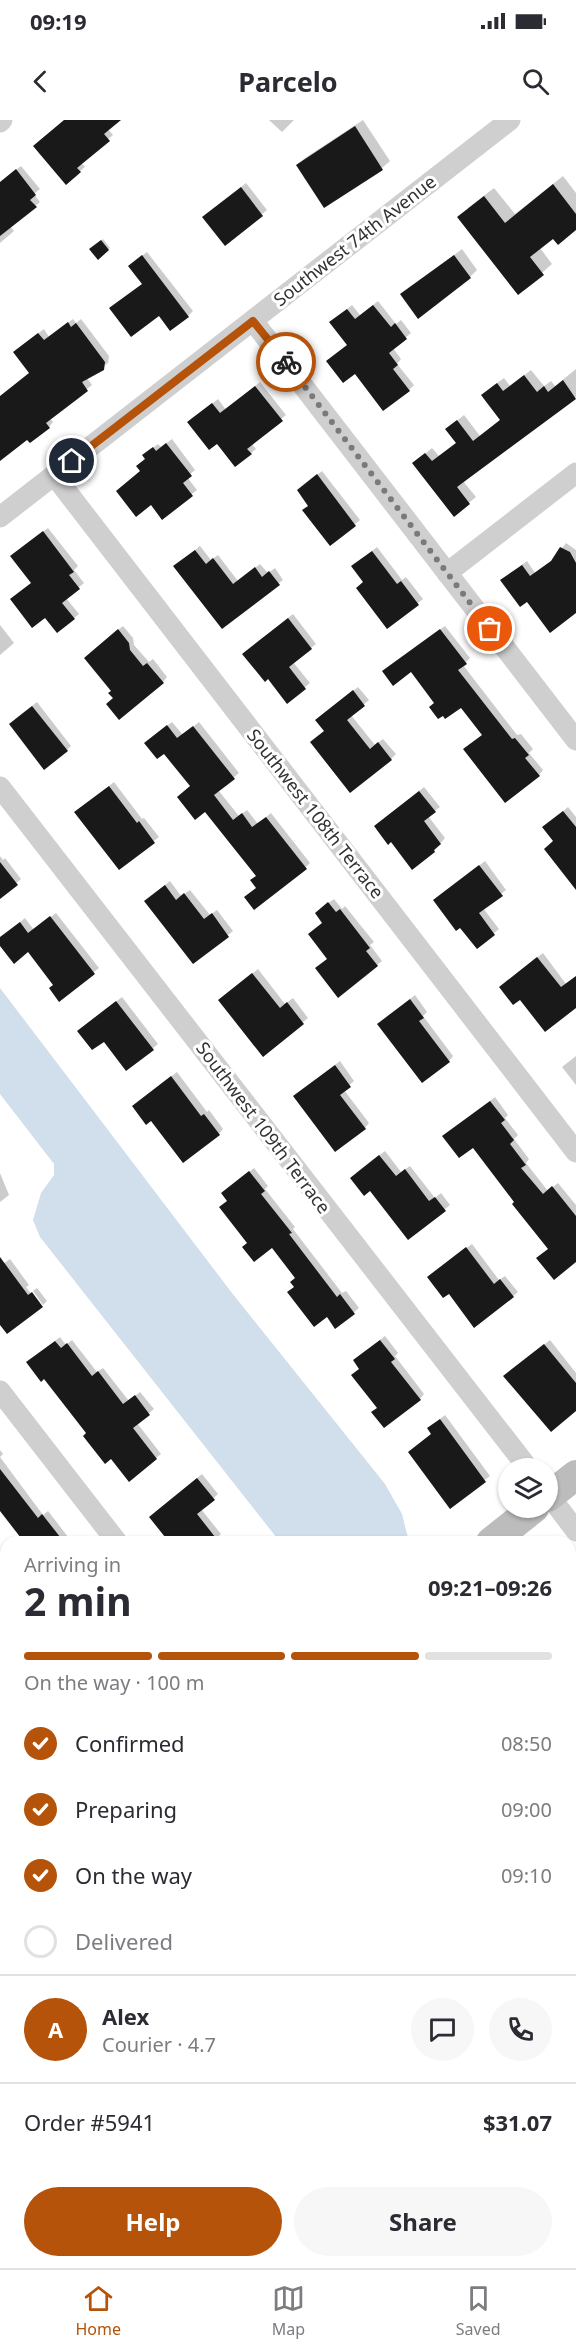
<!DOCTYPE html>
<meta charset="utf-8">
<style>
:root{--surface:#fff;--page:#f7f7f7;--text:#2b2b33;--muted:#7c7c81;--line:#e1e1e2;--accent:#b45309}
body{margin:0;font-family:"Noto Sans",sans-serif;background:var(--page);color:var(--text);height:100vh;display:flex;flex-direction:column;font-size:22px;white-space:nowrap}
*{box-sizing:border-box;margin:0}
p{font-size:20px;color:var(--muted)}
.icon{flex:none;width:33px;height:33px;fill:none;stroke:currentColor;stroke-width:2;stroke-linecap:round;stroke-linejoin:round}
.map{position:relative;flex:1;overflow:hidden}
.side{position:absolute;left:0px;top:1416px;width:576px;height:732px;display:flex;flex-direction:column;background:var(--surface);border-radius:18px 18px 0 0;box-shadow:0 2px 4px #0004}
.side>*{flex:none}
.tools{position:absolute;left:498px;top:1338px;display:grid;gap:12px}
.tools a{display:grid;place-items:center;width:60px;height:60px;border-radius:50%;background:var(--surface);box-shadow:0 2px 4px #0004;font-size:30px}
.pin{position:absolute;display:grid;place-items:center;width:51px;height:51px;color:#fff;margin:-26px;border:3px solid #fff;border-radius:50%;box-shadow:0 2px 6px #0007}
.courier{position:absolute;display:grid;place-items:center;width:60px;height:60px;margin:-30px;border:4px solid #b45309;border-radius:50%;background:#fff;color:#222;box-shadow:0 2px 8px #0007}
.head em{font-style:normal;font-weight:700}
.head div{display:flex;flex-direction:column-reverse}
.head{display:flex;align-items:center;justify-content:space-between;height:102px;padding:0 24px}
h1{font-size:39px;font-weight:700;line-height:45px}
.bar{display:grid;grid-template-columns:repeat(4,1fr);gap:9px 6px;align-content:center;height:72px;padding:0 24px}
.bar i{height:8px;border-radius:4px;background:var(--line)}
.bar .current{background:var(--accent)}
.bar p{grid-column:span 4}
.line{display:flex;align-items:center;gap:15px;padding:0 24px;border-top:2px solid var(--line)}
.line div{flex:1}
.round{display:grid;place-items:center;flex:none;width:63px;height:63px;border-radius:32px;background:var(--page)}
ol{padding:0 24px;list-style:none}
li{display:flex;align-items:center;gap:18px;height:66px}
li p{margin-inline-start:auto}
li .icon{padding:6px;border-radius:50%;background:var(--accent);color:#fff;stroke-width:4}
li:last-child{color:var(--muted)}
li i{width:33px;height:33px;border:3px solid var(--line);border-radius:50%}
.action{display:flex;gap:12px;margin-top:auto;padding:12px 24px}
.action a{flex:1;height:69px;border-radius:36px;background:var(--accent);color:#fff;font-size:24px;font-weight:700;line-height:69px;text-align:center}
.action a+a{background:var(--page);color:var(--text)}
.status{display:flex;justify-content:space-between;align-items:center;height:42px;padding:0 30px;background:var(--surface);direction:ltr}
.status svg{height:16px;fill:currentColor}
header{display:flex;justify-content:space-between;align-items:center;height:78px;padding:0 24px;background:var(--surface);font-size:27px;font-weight:700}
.dock{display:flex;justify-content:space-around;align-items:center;height:84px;border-top:2px solid var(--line);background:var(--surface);font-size:16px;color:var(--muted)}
.dock a{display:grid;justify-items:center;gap:3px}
.dock .current{color:var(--accent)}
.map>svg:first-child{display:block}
.water{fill:#d0dfeb}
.shadow{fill:#0003}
.building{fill:#191919}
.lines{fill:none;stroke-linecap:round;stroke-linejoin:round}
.street{stroke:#cfcfcf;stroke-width:21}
.secondary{stroke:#bcbcbc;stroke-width:30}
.done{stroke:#7a7a7a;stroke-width:6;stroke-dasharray:0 10.8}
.route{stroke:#b45309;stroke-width:8}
.labels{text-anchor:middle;stroke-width:6;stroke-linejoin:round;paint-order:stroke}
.street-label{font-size:18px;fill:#323232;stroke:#fff}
</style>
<div class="status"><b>09:19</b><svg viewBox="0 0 49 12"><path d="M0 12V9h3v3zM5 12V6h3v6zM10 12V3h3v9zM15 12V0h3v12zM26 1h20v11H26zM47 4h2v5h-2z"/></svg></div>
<header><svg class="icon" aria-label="back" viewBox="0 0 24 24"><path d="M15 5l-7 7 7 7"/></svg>Parcelo<svg class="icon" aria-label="search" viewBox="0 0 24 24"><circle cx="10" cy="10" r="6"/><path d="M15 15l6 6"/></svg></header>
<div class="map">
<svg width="576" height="2148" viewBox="0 0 576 2148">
<rect width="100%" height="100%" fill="#fff"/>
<g class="water">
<polygon points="0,868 232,1173 385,1364 402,1394 409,1422 280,1422 40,1117 33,1100 41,1073 54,1055 54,1044 0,974"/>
<polygon points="570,1603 576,1611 576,1793 570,1784"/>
</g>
<g class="shadow">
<polygon points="65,0 114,0 108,9 113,15 81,43 85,47 80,51 39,21"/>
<polygon points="269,0 294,0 282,12"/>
<polygon points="363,0 390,41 382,48 325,86 297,45 305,38"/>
<polygon points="21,46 40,69 34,74 40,82 10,106 14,111 0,123 0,63"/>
<polygon points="563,56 576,73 576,108 553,117 540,128 552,144 519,173 468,88 494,68 515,94"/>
<polygon points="246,63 267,90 225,124 209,93"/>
<polygon points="103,119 110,128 98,138 91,129"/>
<polygon points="462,129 477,150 470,157 402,174"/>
<polygon points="147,132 193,191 188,196 143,163 135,141"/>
<polygon points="378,181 396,204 401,200 411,213 393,228 401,239 397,244 414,265 409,270 349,225 336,198 352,185 360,195"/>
<polygon points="73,199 76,203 81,199 109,236 108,243 87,258 92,265 50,298 53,302 49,307 28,318 0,339 0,277 31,253 20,227 44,209 49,217"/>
<polygon points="576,249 576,277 463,361 476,377 454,395 414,343 432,328 439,336 457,322 454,303 464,295 480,316 501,299 489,269 504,258 510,266 531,250 544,266 551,261 555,266"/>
<polygon points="260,262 286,295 251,323 256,329 251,333 217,322 194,298 218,279 226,290"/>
<polygon points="172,319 195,350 187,357 197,370 162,398 142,351 149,331 158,324 161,327"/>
<polygon points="322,351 360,400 330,424 310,385 303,366"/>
<polygon points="48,408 78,446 74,450 84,463 66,478 79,494 74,498 33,463 17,432"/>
<polygon points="566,423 576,430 576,491 527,480 507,456 527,441 535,453 554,439"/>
<polygon points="200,426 211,440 218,435 238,461 260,444 268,453 275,448 283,460 222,507 180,442"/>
<polygon points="377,427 402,460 406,457 423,479 388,507 364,462 358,442"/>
<polygon points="293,494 316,524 293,542 310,563 287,582 249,529"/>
<polygon points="0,505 14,523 0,535"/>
<polygon points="123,506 133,518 134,525 149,542 153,539 167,557 163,562 115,578 90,533"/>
<polygon points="445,506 470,538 463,545 517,615 521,614 533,629 529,633 543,650 539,655 483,614 461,586 436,582 412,550 389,547"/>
<polygon points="358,567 369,580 351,595 375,625 383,619 396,634 391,639 325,611 321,596"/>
<polygon points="37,582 71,626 67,630 15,599"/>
<polygon points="172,602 183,615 199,602 239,653 218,670 239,696 247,690 258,704 271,693 310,743 306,747 258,768 257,755 192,666 165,631 150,619"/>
<polygon points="114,662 142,699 144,698 159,717 119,748 81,688"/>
<polygon points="424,667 440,687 428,696 445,718 434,731 413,748 380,702"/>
<polygon points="568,687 576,697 576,765 549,703"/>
<polygon points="0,736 3,740 5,738 21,759 0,777"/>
<polygon points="485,741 506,770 483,788 499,809 477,827 440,776"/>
<polygon points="170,761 181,776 190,770 210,795 217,790 233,811 193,842 151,776"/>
<polygon points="334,779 342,789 345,786 374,822 370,825 382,841 377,845 329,838 321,788"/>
<polygon points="56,793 99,848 59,880 55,865 28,830 0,824 0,818 25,798 34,810"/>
<polygon points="543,833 566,864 576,856 576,886 506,862"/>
<polygon points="258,849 285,884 293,878 308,898 263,935 225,875"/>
<polygon points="415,875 427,892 423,896 453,936 449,941 384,900"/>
<polygon points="122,877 158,924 127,949 104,920 84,906"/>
<polygon points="576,936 576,965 562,947"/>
<polygon points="340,941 354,961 344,970 369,1003 365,1008 300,972"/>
<polygon points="177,952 207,992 209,990 223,1009 219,1014 138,982"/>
<polygon points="495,977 508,995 505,998 518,1015 514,1019 529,1039 526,1043 548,1071 558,1063 576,1085 576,1140 549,1128 473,1026 449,1012"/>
<polygon points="385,1031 401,1052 410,1046 435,1078 441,1073 450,1085 409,1118 356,1053"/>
<polygon points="254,1048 268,1066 265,1069 295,1107 293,1109 342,1173 346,1171 359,1188 336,1207 327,1195 295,1166 297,1157 273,1126 248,1122 229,1080 228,1068"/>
<polygon points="0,1053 9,1075 0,1082"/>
<polygon points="472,1124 499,1160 505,1156 518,1172 513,1176 434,1152"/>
<polygon points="10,1139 29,1165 26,1167 41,1187 0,1203 0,1146"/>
<polygon points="37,1168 47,1181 43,1185 33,1171"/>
<polygon points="385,1216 398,1233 395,1236 424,1274 420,1279 378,1288 361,1249 359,1236"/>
<polygon points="60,1217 66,1225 72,1220 97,1252 103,1248 129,1281 140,1272 154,1289 137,1303 161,1334 156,1338 111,1337 88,1313 33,1238"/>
<polygon points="550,1220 576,1253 576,1289 510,1252"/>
<polygon points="445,1295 490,1356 450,1387 433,1313 434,1304"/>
<polygon points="0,1330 3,1334 0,1337 43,1395 48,1391 72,1422 21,1422 24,1419 0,1389"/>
<polygon points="202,1354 218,1374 201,1389 221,1414 212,1422 171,1422 155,1392"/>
<polygon points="570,1468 576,1475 576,1503 570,1507"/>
<polygon points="0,1515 6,1518 5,1600 0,1597"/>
<polygon points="576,1541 576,1553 571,1547"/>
<polygon points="4,1704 6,1707 6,1735 0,1740 0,1707"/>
<polygon points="576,1882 576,1904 570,1909 570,1886"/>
<polygon points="576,1946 576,1964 570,1956 570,1951"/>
<polygon points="6,2058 6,2089 0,2088 0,2063"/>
<polygon points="576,2111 575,2148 525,2147 531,2142 570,2142 570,2116"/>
<polygon points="92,2142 124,2142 117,2148 84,2148"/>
<polygon points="305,2142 365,2142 362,2148 302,2148"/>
<polygon points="78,2143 82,2148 71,2148"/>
</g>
<g class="building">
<polygon points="64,0 121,0 104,14 110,21 77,48 81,52 66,65 33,26"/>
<polygon points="355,6 383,50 324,88 296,45"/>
<polygon points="16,49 36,75 30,80 37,87 0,116 0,62"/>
<polygon points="553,64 576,94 576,110 558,125 553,119 530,137 544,155 518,175 457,97 484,76 505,103"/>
<polygon points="241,67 263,96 225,126 202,97"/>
<polygon points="101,120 109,130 98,140 89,129"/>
<polygon points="142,135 189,197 170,211 159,196 131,217 109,188 142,164 128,146"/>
<polygon points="454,135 471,158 418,199 400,174"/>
<polygon points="373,185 391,207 395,203 407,219 389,233 398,245 393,249 410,271 383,291 355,254 343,263 326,241 347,225 329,202 347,189 355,199"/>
<polygon points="68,202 71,207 76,203 105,242 104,250 82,262 88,271 46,303 50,308 30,323 27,320 0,341 0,276 29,253 13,232 38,213 44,220"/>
<polygon points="524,255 537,272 544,266 548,272 563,260 576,279 457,367 470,384 454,397 412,343 425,333 432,341 456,323 445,309 457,300 473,321 500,300 481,275 497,263 503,271"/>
<polygon points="255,266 283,301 247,329 252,334 235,347 217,324 209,330 187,302 212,283 220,293"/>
<polygon points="166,323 192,356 183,363 193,376 162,400 151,385 136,397 116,371 140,351 136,346 145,339 142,335 153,327 156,331"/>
<polygon points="317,354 356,406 330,426 302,390 308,386 297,370"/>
<polygon points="43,411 74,452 69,455 80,469 62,483 75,499 57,513 45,498 32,508 10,479 31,463 10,436"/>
<polygon points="560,427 570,432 576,443 576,493 550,513 527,482 520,487 500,460 522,445 530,456 551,441"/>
<polygon points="195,430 206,444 213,438 233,464 255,447 262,457 269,451 280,465 222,509 173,446"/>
<polygon points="372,431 397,464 401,461 419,485 387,509 356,468 363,462 351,446"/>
<polygon points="288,498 312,529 289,547 306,569 287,584 268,559 265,562 242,534"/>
<polygon points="118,509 129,523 130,530 143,546 147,543 164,563 119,600 106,584 113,578 108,573 111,571 84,538"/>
<polygon points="440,509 467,544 458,550 512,619 515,618 529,635 525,638 540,656 505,683 463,629 482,615 461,588 445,599 443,596 438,599 429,587 434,583 411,552 393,566 382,551"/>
<polygon points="353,570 365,586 347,600 370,629 378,622 392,640 350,673 310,622 324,611 315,600"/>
<polygon points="32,586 68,631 44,650 9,604"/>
<polygon points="167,605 177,618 193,606 235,659 214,675 233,700 242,693 252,707 266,697 307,749 254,790 244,777 256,768 250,760 256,756 205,692 195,700 177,677 190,666 164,634 157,639 144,623"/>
<polygon points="109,666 137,703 139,701 155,723 119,750 74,692"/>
<polygon points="419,671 436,692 424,701 441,724 434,730 435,732 412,750 391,722 388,725 374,706"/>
<polygon points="563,691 576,707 576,770 544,729 553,721 542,707"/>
<polygon points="0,742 18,765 0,779"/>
<polygon points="479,745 503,776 479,793 495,815 477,829 460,808 456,811 433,780"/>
<polygon points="165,765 176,780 184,773 204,799 212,793 229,817 193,844 144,781"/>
<polygon points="328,782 336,792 340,789 370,828 366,831 378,846 338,878 315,848 327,839 308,814 322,803 315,793"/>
<polygon points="50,796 95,854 59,882 49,868 53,865 28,832 14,844 0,826 0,817 20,802 28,813"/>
<polygon points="537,837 561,867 576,856 576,888 545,912 520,880 513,885 499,867"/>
<polygon points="252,853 280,888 287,882 304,904 263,937 218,880"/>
<polygon points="410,879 424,898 419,901 450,942 422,963 377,904"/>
<polygon points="116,881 154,930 126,951 104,922 92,930 77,911"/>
<polygon points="335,945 351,967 340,975 366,1009 335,1032 293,976"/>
<polygon points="171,956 201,996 204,994 220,1015 183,1043 151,1001 146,1005 132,986"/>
<polygon points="490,981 505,1000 501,1003 514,1020 510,1024 526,1045 521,1048 543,1074 552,1066 576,1096 576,1142 554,1160 536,1138 548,1129 512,1084 514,1082 473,1028 459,1038 442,1016"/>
<polygon points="379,1035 396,1056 405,1049 429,1081 435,1077 446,1091 408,1120 370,1071 364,1076 350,1058"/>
<polygon points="249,1051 265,1071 261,1074 292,1113 289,1114 337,1177 340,1174 355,1194 335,1209 327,1197 314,1207 287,1172 294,1167 290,1162 295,1158 272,1128 254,1142 242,1127 247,1123 219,1087 227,1081 221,1073"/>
<polygon points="466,1127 494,1164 500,1159 514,1177 474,1208 449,1174 443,1178 427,1157"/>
<polygon points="0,1137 28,1175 32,1172 43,1187 7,1214 0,1205"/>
<polygon points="380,1220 395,1239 391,1242 421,1280 384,1308 371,1292 377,1288 351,1255 359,1249 353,1240"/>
<polygon points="55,1221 61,1228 67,1223 92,1256 98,1251 123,1284 135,1275 150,1295 133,1308 157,1339 129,1362 111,1339 105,1344 83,1316 86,1313 44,1259 41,1262 26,1242"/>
<polygon points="544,1224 576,1263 576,1291 551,1312 503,1256"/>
<polygon points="440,1299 486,1362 450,1389 408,1332 431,1314 427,1308"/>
<polygon points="0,1349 38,1398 42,1394 64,1422 24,1422 0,1391"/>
<polygon points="197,1358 215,1380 197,1394 219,1422 169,1422 149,1397"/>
</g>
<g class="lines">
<g class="street">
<polyline points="0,2 2,0"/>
<polyline points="253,201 576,620"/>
<polyline points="54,355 576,1032"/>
<polyline points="0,397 510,0"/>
<polyline points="447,453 576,353"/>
<polyline points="0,667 528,1348"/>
<polyline points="0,1271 117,1422"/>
<polyline points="548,1374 576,1411"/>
<polyline points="570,2038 576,2048"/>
<polyline points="8,2148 15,2142"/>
<polyline points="461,2148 469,2142"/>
</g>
<g class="secondary">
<polyline points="548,1377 576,1355"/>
<polyline points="491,1422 534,1388"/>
<polyline points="0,1804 6,1799"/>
<polyline points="0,1893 6,1901"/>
<polyline points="190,2142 195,2148"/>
</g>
</g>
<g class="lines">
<polyline class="done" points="286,242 490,509"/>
<polyline class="route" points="72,341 253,201 286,242"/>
</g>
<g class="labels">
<g class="street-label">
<text transform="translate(355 121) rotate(-38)" y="6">Southwest 74th Avenue</text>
<text transform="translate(315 694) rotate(52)" y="6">Southwest 108th Terrace</text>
<text transform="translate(263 1008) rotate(53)" y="6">Southwest 109th Terrace</text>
</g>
</g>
</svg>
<div class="tools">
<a><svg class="icon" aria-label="layers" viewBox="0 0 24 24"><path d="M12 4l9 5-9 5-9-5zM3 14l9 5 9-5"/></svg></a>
</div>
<div class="pin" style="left:490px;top:509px;background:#ea580c"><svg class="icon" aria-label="bag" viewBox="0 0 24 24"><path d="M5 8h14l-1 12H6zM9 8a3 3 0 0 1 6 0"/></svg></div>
<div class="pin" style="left:72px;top:341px;background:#1f2937"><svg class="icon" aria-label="home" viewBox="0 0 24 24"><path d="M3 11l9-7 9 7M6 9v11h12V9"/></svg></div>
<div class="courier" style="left:286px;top:242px"><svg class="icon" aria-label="bike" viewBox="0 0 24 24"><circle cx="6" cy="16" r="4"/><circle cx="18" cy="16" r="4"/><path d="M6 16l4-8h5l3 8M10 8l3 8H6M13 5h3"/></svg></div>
<section class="side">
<div class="head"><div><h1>2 min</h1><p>Arriving in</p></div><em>09:21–09:26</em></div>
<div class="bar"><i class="current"></i><i class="current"></i><i class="current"></i><i></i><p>On the way · 100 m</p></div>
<ol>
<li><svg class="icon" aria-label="check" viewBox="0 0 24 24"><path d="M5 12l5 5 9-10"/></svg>Confirmed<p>08:50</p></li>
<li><svg class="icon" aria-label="check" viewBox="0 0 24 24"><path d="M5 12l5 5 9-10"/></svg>Preparing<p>09:00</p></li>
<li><svg class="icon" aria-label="check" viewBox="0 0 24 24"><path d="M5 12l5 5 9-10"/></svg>On the way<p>09:10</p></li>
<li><i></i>Delivered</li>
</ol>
<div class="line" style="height:108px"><b class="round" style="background:var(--accent);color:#fff">A</b><div><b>Alex</b><p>Courier · 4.7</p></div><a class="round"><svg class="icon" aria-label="chat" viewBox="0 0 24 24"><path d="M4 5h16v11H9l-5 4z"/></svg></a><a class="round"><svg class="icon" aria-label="phone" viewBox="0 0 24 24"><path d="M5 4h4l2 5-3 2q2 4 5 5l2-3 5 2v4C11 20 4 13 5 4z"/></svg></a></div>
<div class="line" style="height:78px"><div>Order #5941</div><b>$31.07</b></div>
<div class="action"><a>Help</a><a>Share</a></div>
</section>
</div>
<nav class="dock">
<a class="current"><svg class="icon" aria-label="home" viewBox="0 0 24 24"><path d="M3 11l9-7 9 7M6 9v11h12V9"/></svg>Home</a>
<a><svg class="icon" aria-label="map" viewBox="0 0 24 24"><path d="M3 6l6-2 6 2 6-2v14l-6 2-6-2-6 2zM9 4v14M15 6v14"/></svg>Map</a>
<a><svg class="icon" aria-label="saved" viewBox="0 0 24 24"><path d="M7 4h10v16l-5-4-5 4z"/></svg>Saved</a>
</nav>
